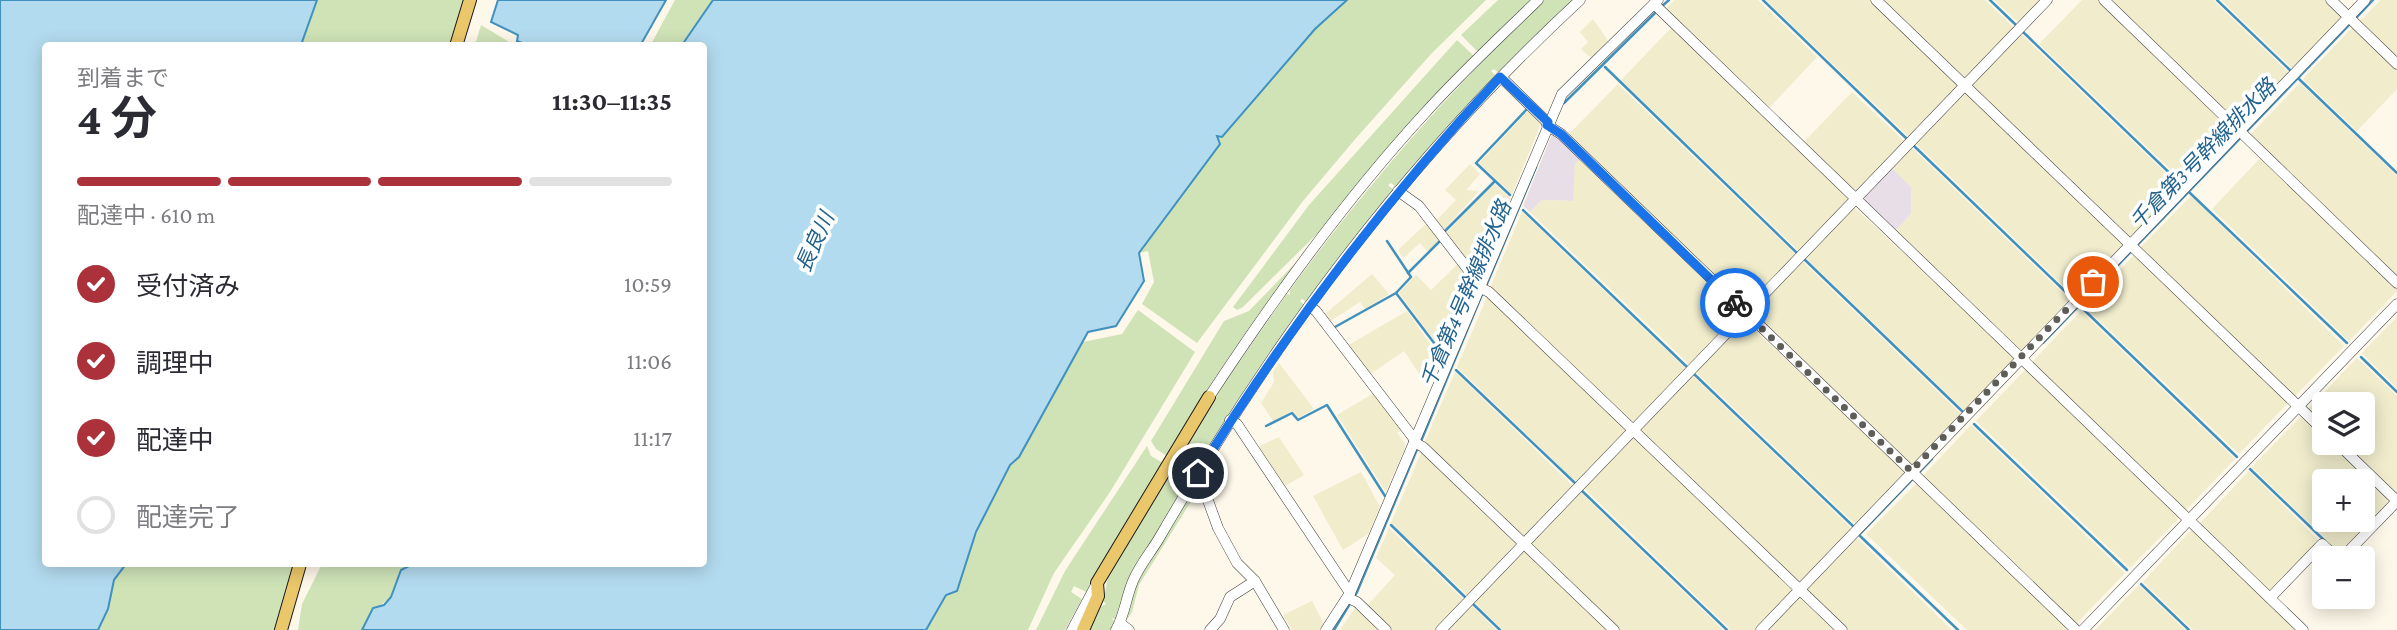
<!DOCTYPE html>
<html lang="ja">
<meta charset="utf-8">
<style>
:root{--surface:#fff;--page:#f7f7f7;--text:#2b2b33;--muted:#7c7c81;--line:#e1e1e2;--accent:#ab313b}
body{margin:0;font-family:"Crimson Pro","Noto Sans JP",serif;background:var(--page);color:var(--text);height:100vh;display:flex;flex-direction:column;font-size:26px;white-space:nowrap}
*{box-sizing:border-box;margin:0}
p{font-size:23px;color:var(--muted)}
.icon{flex:none;width:38px;height:38px;fill:none;stroke:currentColor;stroke-width:2;stroke-linecap:round;stroke-linejoin:round}
.map{position:relative;flex:1;overflow:hidden}
.details{position:absolute;left:42px;top:42px;width:665px;height:525px;display:flex;flex-direction:column;background:var(--surface);border-radius:7px;box-shadow:0 4px 18px #0003}
.details>*{flex:none}
.fabs{position:absolute;left:2312px;top:392px;display:grid;gap:14px}
.fabs a{display:grid;place-items:center;width:63px;height:63px;border-radius:7px;background:var(--surface);box-shadow:0 4px 18px #0003;font-size:35px}
.pin{position:absolute;display:grid;place-items:center;width:60px;height:60px;color:#fff;margin:-30px;border:4px solid #fff;border-radius:50%;box-shadow:0 2px 7px #0007}
.courier{position:absolute;display:grid;place-items:center;width:70px;height:70px;margin:-35px;border:5px solid #1a73e8;border-radius:50%;background:#fff;color:#222;box-shadow:0 2px 9px #0007}
.headline em{font-style:normal;font-weight:700}
.headline div{display:flex;flex-direction:column-reverse}
.headline{display:flex;align-items:center;justify-content:space-between;height:119px;padding:0 35px}
h1{font-size:46px;font-weight:700;line-height:52px}
.bar{display:grid;grid-template-columns:repeat(4,1fr);gap:10px 7px;align-content:center;height:84px;padding:0 35px}
.bar i{height:9px;border-radius:5px;background:var(--line)}
.bar .current{background:var(--accent)}
.bar p{grid-column:span 4}
ol{padding:0 35px;list-style:none}
li{display:flex;align-items:center;gap:21px;height:77px}
li p{margin-inline-start:auto}
li .icon{padding:7px;border-radius:50%;background:var(--accent);color:#fff;stroke-width:4}
li:last-child{color:var(--muted)}
li i{width:38px;height:38px;border:4px solid var(--line);border-radius:50%}
.map>svg:first-child{display:block}
.industrial{fill:#e7dee8}
.farmland{fill:#f0eccc;fill-rule:evenodd}
.green{fill:#cfe3b7}
.water{fill:#b3dbef;stroke:#4191bf;stroke-width:2}
.lines{fill:none;stroke-linecap:round;stroke-linejoin:round}
.stream{stroke:#4191bf;stroke-width:2.5}
.minor-casing{stroke:#3d3d3d;stroke-width:11}
.major-casing{stroke:#1b1b1b;stroke-width:14}
.minor{stroke:#fff;stroke-width:10}
.major{stroke:#ebc76b;stroke-width:12}
.done{stroke:#5f5d58;stroke-width:7;stroke-dasharray:0 12.6}
.route{stroke:#1a73e8;stroke-width:9}
.labels{text-anchor:middle;stroke-width:7;stroke-linejoin:round;paint-order:stroke}
.water-label{font-size:21px;font-style:italic;fill:#21628e;stroke:#fff}
</style>
<div class="map">
<svg width="2397" height="630" viewBox="0 0 2397 630">
<rect width="100%" height="100%" fill="#fdf8e9"/>
<g class="industrial">
<polygon points="1553,132 1581,158 1575,164 1574,201 1542,200 1530,212 1523,206"/>
<polygon points="1890,166 1911,187 1911,214 1894,232 1865,203 1864,192"/>
</g>
<g class="farmland">
<polygon points="1675,0 1758,0 1817,57 1768,109 1664,10"/>
<polygon points="1766,0 1872,0 1960,87 1910,138"/>
<polygon points="1880,0 1985,0 2015,29 1966,81"/>
<polygon points="1994,0 2043,0 2020,24"/>
<polygon points="2082,0 2099,0 2234,132 2185,183 2039,44"/>
<polygon points="2108,0 2213,0 2290,74 2238,125"/>
<polygon points="2221,0 2325,0 2343,18 2294,70"/>
<polygon points="2381,0 2397,0 2397,59 2359,22"/>
<polygon points="1593,19 1609,42 1591,58 1581,49 1588,42 1580,32"/>
<polygon points="2354,26 2397,67 2397,89 2357,131 2303,79"/>
<polygon points="1672,27 1850,198 1800,252 1621,80"/>
<polygon points="2019,32 2181,188 2131,240 1969,84"/>
<polygon points="2300,83 2397,176 2397,278 2250,135"/>
<polygon points="1618,84 1797,256 1748,308 1567,136"/>
<polygon points="1963,91 2124,243 2124,247 2075,297 1914,142"/>
<polygon points="1852,92 1906,143 1854,194 1802,144"/>
<polygon points="1530,109 1541,123 1512,194 1479,163"/>
<polygon points="1910,146 2072,302 2022,353 1894,232 1911,214 1911,187 1890,166"/>
<polygon points="2262,156 2397,287 2397,291 2349,341 2212,209"/>
<polygon points="1581,158 1741,311 1691,366 1530,212 1542,200 1573,201 1575,164"/>
<polygon points="1470,164 1480,174 1466,190 1479,191 1442,232 1435,222 1456,200 1445,190"/>
<polygon points="1495,184 1511,199 1478,274 1474,274 1445,235 1482,194"/>
<polygon points="2191,196 2344,346 2294,397 2138,250"/>
<polygon points="1853,206 2015,358 1966,412 1805,257"/>
<polygon points="1522,212 1687,370 1632,425 1490,288"/>
<polygon points="1428,222 1440,240 1428,252 1420,243 1403,258 1398,250"/>
<polygon points="2136,253 2290,401 2239,454 2085,307"/>
<polygon points="1801,260 1962,415 1913,467 1751,314"/>
<polygon points="1459,263 1474,284 1444,353 1399,293 1416,275 1431,290"/>
<polygon points="1372,274 1389,294 1365,309 1360,302 1329,322 1324,315"/>
<polygon points="1488,295 1627,428 1628,432 1578,484 1457,367"/>
<polygon points="1407,311 1441,360 1428,387 1404,351 1369,375 1347,346"/>
<polygon points="2081,311 2235,459 2184,512 2030,364"/>
<polygon points="2397,317 2397,388 2362,353"/>
<polygon points="1744,320 1906,472 1856,525 1695,371"/>
<polygon points="2357,358 2397,396 2397,496 2341,443 2362,443 2362,404 2324,404 2324,427 2307,410"/>
<polygon points="1279,363 1314,409 1298,418 1292,411 1273,421 1261,403 1274,382 1273,372"/>
<polygon points="2026,369 2180,517 2130,568 1976,421"/>
<polygon points="1455,372 1574,487 1525,538 1424,444"/>
<polygon points="1692,375 1852,529 1800,585 1639,431"/>
<polygon points="1374,393 1401,430 1397,433 1406,445 1386,492 1337,415"/>
<path d="M2302 415 2324 434V443H2333L2392 500 2342 555 2252 467ZM2324 481H2362V520H2324Z"/>
<polygon points="1971,425 2125,573 2075,625 1922,477"/>
<polygon points="1634,436 1793,588 1756,630 1731,630 1583,487"/>
<polygon points="1279,437 1304,475 1282,488 1256,448"/>
<polygon points="1422,451 1517,542 1468,596 1391,523"/>
<polygon points="2249,471 2320,542 2270,594 2198,525"/>
<polygon points="1361,472 1380,507 1368,534 1343,550 1313,496"/>
<polygon points="1917,483 2070,630 1967,630 1866,534"/>
<polygon points="1579,491 1723,630 1618,630 1529,544"/>
<polygon points="1389,528 1465,601 1437,630 1390,630 1366,607 1395,575 1376,558"/>
<polygon points="2192,529 2298,630 2193,630 2143,582"/>
<polygon points="1855,536 1952,630 1844,630 1803,590"/>
<polygon points="1525,549 1609,630 1503,630 1473,601"/>
<polygon points="2139,585 2185,630 2095,630"/>
<polygon points="1800,596 1836,630 1766,630"/>
<polygon points="1312,601 1324,624 1320,630 1292,630 1283,615"/>
<polygon points="1470,604 1496,630 1445,630"/>
<polygon points="1355,608 1360,612 1379,630 1340,630"/>
</g>
<g class="green">
<polygon points="317,0 465,0 451,45 301,46"/>
<polygon points="675,0 713,0 682,45 650,46"/>
<polygon points="1347,0 1486,0 1432,53 1357,137 1303,201 1197,343 1142,304 1154,282 1148,251 1139,253 1220,143 1217,136 1223,137 1315,29"/>
<polygon points="1498,0 1531,0 1478,52 1461,35"/>
<path d="M1544 0H1576L1500 74 1494 69 1491 71 1497 77 1396 187 1391 183 1388 185 1394 190 1308 303 1302 299 1300 301 1306 306 1193 474 1186 470 1184 474 1191 478 1129 582 1119 620 1111 618 1117 623 1114 630H1089L1100 607 1106 604 1103 601 1110 569 1171 467 1174 469 1177 464 1174 462 1213 399 1287 294 1290 295V290C1370 181 1450 91 1544 0Z"/>
<polygon points="481,25 514,45 475,45"/>
<polygon points="1457,40 1474,56 1327,224 1243,307 1237,310 1233,307 1309,205"/>
<polygon points="1312,246 1167,456 1156,449 1151,441 1224,321 1249,311"/>
<polygon points="1138,310 1195,352 1110,492 1054,573 1028,630 926,630 946,595 952,590 1000,481 1010,465 1019,457 1083,342 1122,334"/>
<polygon points="1147,446 1151,456 1163,463 1086,592 1074,586 1071,592 1082,599 1065,630 1036,630 1065,571"/>
<polygon points="1195,484 1200,487 1139,585 1132,612 1126,621 1135,584"/>
<polygon points="126,564 294,564 274,630 98,630 108,609 114,580"/>
<polygon points="322,564 413,564 399,574 391,597 370,613 362,630 298,630 302,604"/>
</g>
<g class="water">
<polygon points="0,0 317,0 301,45 46,46 46,564 126,564 114,580 108,609 98,630 0,630"/>
<polygon points="498,0 666,0 640,46 527,45 517,41 518,35 491,22"/>
<polygon points="713,0 1347,0 1315,29 1222,137 1217,136 1220,144 1139,253 1144,281 1116,326 1088,332 1019,457 1010,465 976,532 957,591 946,595 926,630 362,630 373,608 384,605 391,597 401,570 413,564 704,564 704,46 682,45"/>
</g>
<g class="lines">
<g class="stream">
<polyline points="1763,0 1908,140"/>
<polyline points="1990,0 2017,26"/>
<polyline points="2217,0 2291,71"/>
<polyline points="1661,7 1669,0"/>
<polyline points="2356,18 2373,0"/>
<polyline points="2022,31 2182,185"/>
<polyline points="1605,67 1798,254"/>
<polyline points="2299,79 2397,173"/>
<polyline points="1564,103 1656,12"/>
<polyline points="1913,145 2072,298"/>
<polyline points="2190,193 2347,343"/>
<polyline points="1510,195 1476,163 1527,109"/>
<polyline points="1523,210 1687,367"/>
<polyline points="1445,231 1495,181"/>
<polyline points="1387,241 1411,277 1396,293 1444,356"/>
<polyline points="1803,258 1964,413"/>
<polyline points="1408,273 1440,241"/>
<polyline points="1486,286 1536,167"/>
<polyline points="2080,306 2237,457"/>
<polyline points="1335,327 1396,293"/>
<polyline points="2043,343 2351,23"/>
<polyline points="2361,357 2397,392"/>
<polyline points="1456,370 1576,484"/>
<polyline points="1694,374 1854,527"/>
<polyline points="1974,424 2127,570"/>
<polyline points="1266,426 1292,413 1298,420 1327,405 1385,496"/>
<polyline points="1421,441 1483,292"/>
<polyline points="1932,459 1859,535 1958,630"/>
<polyline points="2250,469 2325,541"/>
<polyline points="1580,489 1727,630"/>
<polyline points="1391,525 1466,598"/>
<polyline points="2141,584 2189,630"/>
<polyline points="1472,603 1500,630"/>
<polyline points="1334,630 1357,592 1418,447"/>
</g>
<g class="minor-casing">
<g id="minor">
<polyline points="1876,0 2324,431"/>
<polyline points="2104,0 2397,283"/>
<polyline points="2331,0 2397,64"/>
<polyline points="1654,4 2303,630"/>
<polyline points="1501,77 1548,123"/>
<polyline points="1547,125 1561,134 2076,630"/>
<polyline points="1398,191 1419,206 1480,285"/>
<polyline points="1479,287 1489,292 1842,630"/>
<polyline points="1309,306 1316,311 1415,440"/>
<path d="M1209 397C1274 298 1345 200 1425 113 1461 73 1500 37 1538 0"/>
<polyline points="1230,420 1237,424 1350,593"/>
<polyline points="1414,442 1423,447 1614,630"/>
<polyline points="2337,443 2397,501"/>
<polyline points="1198,473 1218,528 1237,563 1255,581 1284,630"/>
<polyline points="2342,558 2397,501"/>
<polyline points="1348,598 1357,602 1386,630"/>
<polyline points="2270,598 2322,544 2337,558"/>
<polyline points="1120,623 1129,630"/>
<polyline points="1072,630 1097,583"/>
<path d="M1116 630C1125 614 1126 597 1133 581 1139 566 1150 553 1158 540 1175 511 1192 482 1210 454 1313 287 1436 133 1580 0"/>
<polyline points="1210,630 1220,619 1230,597 1255,581"/>
<polyline points="1326,630 1350,593 1562,94 1658,0"/>
<polyline points="1441,630 2047,0"/>
<polyline points="1761,630 2365,0"/>
<polyline points="2083,630 2397,304"/>
</g>
</g>
<g class="major-casing">
<g id="major">
<polyline points="456,46 470,0"/>
<polyline points="281,630 300,564"/>
<polyline points="1083,630 1098,596 1097,583 1209,397"/>
</g>
</g>
<use href="#minor" class="minor"/>
<use href="#major" class="major"/>
</g>
<g class="lines">
<polyline class="done" points="1735,303 1911,471 2093,282"/>
<path class="route" d="M1198 473C1286 331 1386 199 1500 77L1548 122 1547 125 1561 134 1735 303"/>
</g>
<g class="labels">
<g class="water-label">
<text transform="translate(2203 154) rotate(-46)" y="7">千倉第3号幹線排水路</text>
<text transform="translate(815 242) rotate(-66)" y="7">長良川</text>
<text transform="translate(1466 294) rotate(-67)" y="7">千倉第4号幹線排水路</text>
</g>
</g>
</svg>
<div class="fabs">
<a><svg class="icon" aria-label="layers" viewBox="0 0 24 24"><path d="M12 4l9 5-9 5-9-5zM3 14l9 5 9-5"/></svg></a>
<a>+</a>
<a>−</a>
</div>
<div class="pin" style="left:2093px;top:282px;background:#ea580c"><svg class="icon" aria-label="bag" viewBox="0 0 24 24"><path d="M5 8h14l-1 12H6zM9 8a3 3 0 0 1 6 0"/></svg></div>
<div class="pin" style="left:1198px;top:473px;background:#1f2937"><svg class="icon" aria-label="home" viewBox="0 0 24 24"><path d="M3 11l9-7 9 7M6 9v11h12V9"/></svg></div>
<div class="courier" style="left:1735px;top:303px"><svg class="icon" aria-label="bike" viewBox="0 0 24 24"><circle cx="6" cy="16" r="4"/><circle cx="18" cy="16" r="4"/><path d="M6 16l4-8h5l3 8M10 8l3 8H6M13 5h3"/></svg></div>
<section class="details">
<div class="headline"><div><h1>4 分</h1><p>到着まで</p></div><em>11:30–11:35</em></div>
<div class="bar"><i class="current"></i><i class="current"></i><i class="current"></i><i></i><p>配達中 · 610 m</p></div>
<ol>
<li><svg class="icon" aria-label="check" viewBox="0 0 24 24"><path d="M5 12l5 5 9-10"/></svg>受付済み<p>10:59</p></li>
<li><svg class="icon" aria-label="check" viewBox="0 0 24 24"><path d="M5 12l5 5 9-10"/></svg>調理中<p>11:06</p></li>
<li><svg class="icon" aria-label="check" viewBox="0 0 24 24"><path d="M5 12l5 5 9-10"/></svg>配達中<p>11:17</p></li>
<li><i></i>配達完了</li>
</ol>
</section>
</div>
